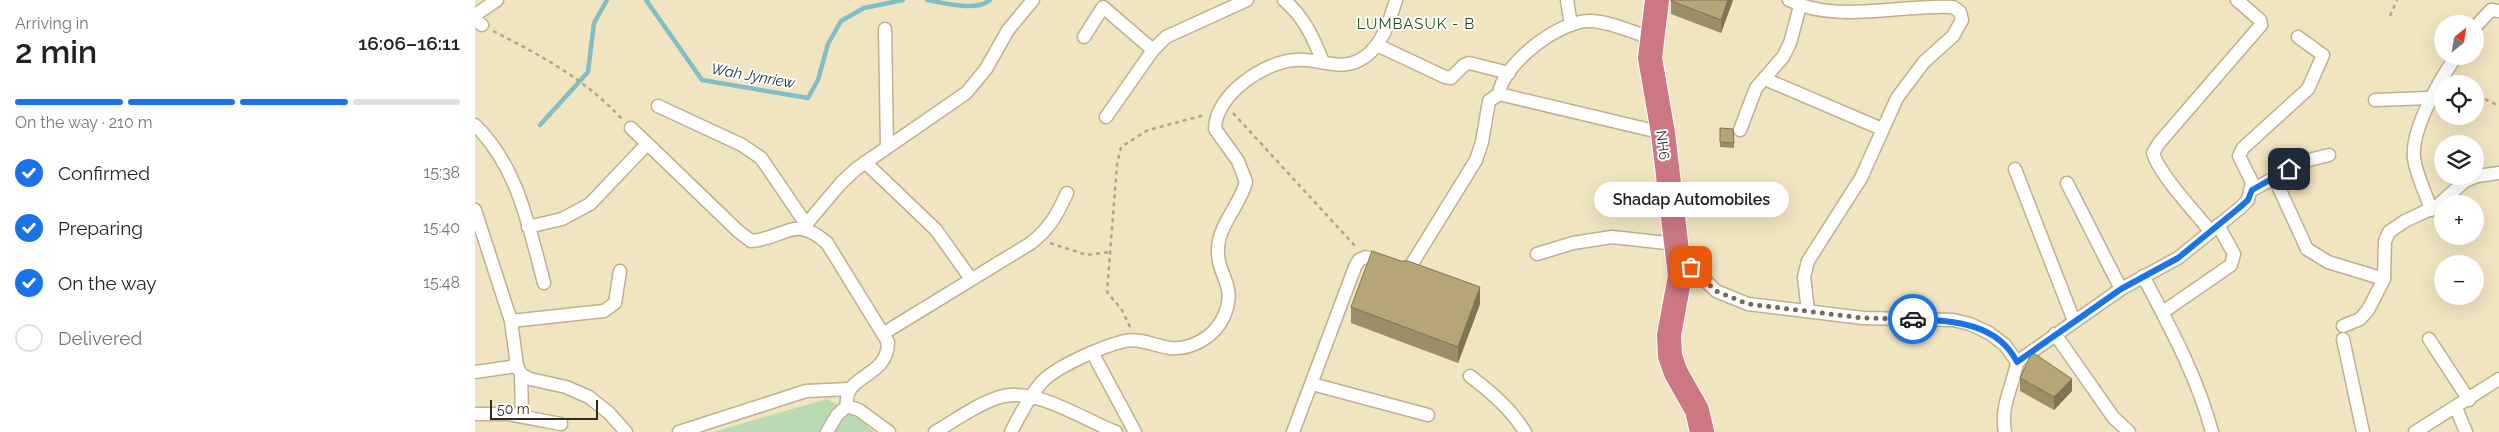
<!DOCTYPE html>
<meta charset="utf-8">
<style>
:root{--surface:#fff;--page:#f6f6f6;--text:#222;--muted:#767676;--line:#e0e0e0;--accent:#1a73e8}
body{margin:0;font-family:Raleway,sans-serif;background:var(--page);color:var(--text);height:100vh;display:flex;flex-direction:column;font-size:19px;white-space:nowrap}
*{box-sizing:border-box;margin:0}
p{font-size:16px;color:var(--muted)}
.icon{flex:none;width:28px;height:28px;fill:none;stroke:currentColor;stroke-width:2;stroke-linecap:round;stroke-linejoin:round}
.map{position:relative;flex:1;overflow:hidden}
.sheet{display:flex;flex-direction:column;background:var(--surface);width:475px}
.sheet>*{flex:none}
.needle{width:32px;rotate:30deg}
.controls{position:absolute;left:1959px;top:15px;display:grid;gap:10px}
.controls a{display:grid;place-items:center;width:50px;height:50px;border-radius:50%;background:var(--surface);box-shadow:0 5px 20px #0002;font-size:25px}
.scale{position:absolute;left:15px;bottom:12px;width:108px;box-sizing:border-box;padding-left:5px;border:2px solid #302b1d;border-top:0;font-size:14px;line-height:18px;white-space:nowrap;color:#302b1d;-webkit-text-stroke:4px #fff;paint-order:stroke}
.pin{position:absolute;display:grid;place-items:center;width:42px;height:42px;color:#fff;margin:-21px;border-radius:10px;box-shadow:0 2px 8px #0006}
.courier{position:absolute;display:grid;place-items:center;width:50px;height:50px;margin:-25px;border:4px solid #1a73e8;border-radius:50%;background:#fff;color:#222;box-shadow:0 1px 6px #0007}
.bubble{position:absolute;height:35px;border-radius:18px;background:var(--surface);box-shadow:0 5px 20px #0002;font-size:16px;font-weight:600;line-height:35px;text-align:center}
.headline em{font-style:normal;font-weight:600}
.headline div{display:flex;flex-direction:column-reverse}
.headline{display:flex;align-items:center;justify-content:space-between;height:85px;padding:0 15px}
h1{font-size:32px;font-weight:600;line-height:38px}
.bar{display:grid;grid-template-columns:repeat(4,1fr);gap:8px 5px;align-content:center;height:60px;padding:0 15px}
.bar i{height:6px;border-radius:4px;background:var(--line)}
.bar .selected{background:var(--accent)}
.bar p{grid-column:span 4}
ol{padding:0 15px;list-style:none}
li{display:flex;align-items:center;gap:15px;height:55px}
li p{margin-inline-start:auto}
li .icon{padding:5px;border-radius:50%;background:var(--accent);color:#fff;stroke-width:4}
li:last-child{color:var(--muted)}
li i{width:28px;height:28px;border:2px solid var(--line);border-radius:50%}
main{display:flex;flex:1;min-height:0}
.map>svg:first-child{display:block}
.green{fill:#bbd9b2}
.lines{fill:none;stroke-linecap:round;stroke-linejoin:round}
.stream{stroke:#80bfc5;stroke-width:4.5}
.street-casing{stroke:#beb18f;stroke-width:15}
.highway-casing{stroke:#fff;stroke-width:26}
.path{stroke:#b1a68a;stroke-width:2.5;stroke-dasharray:4 4;stroke-linecap:butt}
.street{stroke:#fff;stroke-width:12}
.highway{stroke:#cc7882;stroke-width:24}
.wall{fill:#9c8e66}
.shaded-wall{fill:#7f7453}
.building{fill:#b5a577;stroke:#7f7453}
.done{stroke:#746c56;stroke-width:5;stroke-dasharray:0 9}
.route{stroke:#1a73e8;stroke-width:6}
.labels{text-anchor:middle;stroke-width:4;stroke-linejoin:round;paint-order:stroke}
.street-label{font-size:14px;fill:#302b1d;stroke:#fff}
.neighbourhood-label{font-size:15px;letter-spacing:1px;fill:#234e13;stroke:#fff}
.water-label{font-size:15px;font-style:italic;fill:#153538;stroke:#fff}
</style>
<main>
<section class="sheet">
<div class="headline"><div><h1>2 min</h1><p>Arriving in</p></div><em>16:06–16:11</em></div>
<div class="bar"><i class="selected"></i><i class="selected"></i><i class="selected"></i><i></i><p>On the way · 210 m</p></div>
<ol>
<li><svg class="icon" aria-label="check" viewBox="0 0 24 24"><path d="M5 12l5 5 9-10"/></svg>Confirmed<p>15:38</p></li>
<li><svg class="icon" aria-label="check" viewBox="0 0 24 24"><path d="M5 12l5 5 9-10"/></svg>Preparing<p>15:40</p></li>
<li><svg class="icon" aria-label="check" viewBox="0 0 24 24"><path d="M5 12l5 5 9-10"/></svg>On the way<p>15:48</p></li>
<li><i></i>Delivered</li>
</ol>
</section>
<div class="map">
<svg width="2024" height="432" viewBox="0 0 2024 432">
<rect width="100%" height="100%" fill="#f1e4c0"/>
<polygon class="green" points="352,399 379,414 399,432 238,432"/>
<g class="lines">
<g class="stream">
<polyline points="171,0 227,80 333,98 343,80 353,44 366,21 389,8 428,0"/>
<path d="M452 0C469 3 501 12 515 0"/>
<polyline points="65,125 113,72 119,23 132,0"/>
</g>
<g class="street-casing">
<g id="street">
<path d="M809 0C829 17 838 37 848 62"/>
<polyline points="1092,0 1096,25"/>
<path d="M1314 0C1361 24 1426 4 1478 7L1485 12 1487 20 1478 36 1449 62 1422 98 1386 178 1333 261 1329 277 1333 311"/>
<polyline points="0,15 22,0"/>
<polyline points="0,20 7,25"/>
<polyline points="2000,27 2016,10 2024,11"/>
<polyline points="410,29 412,146"/>
<polyline points="609,37 628,7 678,50"/>
<polyline points="902,45 970,77 976,78 989,65 994,63 1034,73"/>
<polyline points="1290,79 1407,129"/>
<path d="M1024 94C1027 64 1086 19 1116 21 1136 22 1157 32 1176 38"/>
<polyline points="1900,100 1954,98"/>
<polyline points="183,106 267,145 286,158 331,224"/>
<polyline points="631,117 678,50 691,37 772,0"/>
<path d="M0 125C43 167 54 227 69 283"/>
<path d="M156 128 263 231 276 241C312 238 319 214 352 243L413 342C413 379 368 373 372 406"/>
<polyline points="1265,130 1281,88 1308,57 1315,43 1325,6"/>
<polyline points="390,162 461,230 496,279"/>
<polyline points="1540,169 1599,321"/>
<polyline points="1799,177 1832,249 1853,262 1909,279"/>
<polyline points="1592,183 1646,289"/>
<polyline points="1777,190 1830,161 1854,155"/>
<polyline points="0,210 36,321 42,366 46,374 55,379 91,387 114,397 134,413 151,432"/>
<path d="M1956 210C1951 193 1941 175 1939 158 1936 130 1963 83 1978 61"/>
<polyline points="53,227 87,219 115,204 172,144"/>
<polyline points="328,228 366,183 381,169 491,93 511,69 533,30 558,0"/>
<path d="M1735 231C1720 212 1684 174 1678 153L1684 143 1786 25 1785 20 1762 0"/>
<polyline points="1062,254 1098,243 1137,237 1201,244"/>
<path d="M1205 256 1241 291 1273 304 1388 318 1478 320 1495 324 1514 333 1530 345 1542 362C1538 388 1525 404 1530 432"/>
<path d="M1668 276C1695 327 1722 376 1737 432"/>
<polyline points="1688,312 1756,265 1759,254 1743,225"/>
<polyline points="36,321 129,311 140,303 145,271"/>
<polyline points="1868,326 1885,319 1893,310 1909,279 1910,241 1914,232 1930,221 1962,206 1990,181 2002,176 2024,173"/>
<path d="M409 333 556 243C574 229 582 215 592 193"/>
<polyline points="1580,334 1638,417 1654,432"/>
<polyline points="1868,339 1888,432"/>
<polyline points="1954,339 1994,400"/>
<polyline points="618,354 660,432"/>
<polyline points="1542,362 1646,289 1703,258 1765,208 1773,200 1777,182 1764,156 1768,148 1833,89 1848,55 1823,37"/>
<polyline points="0,372 42,366"/>
<polyline points="46,374 47,416"/>
<path d="M995 376C1017 393 1036 409 1050 432"/>
<polyline points="837,384 953,415"/>
<polyline points="1981,408 1991,432"/>
<polyline points="0,414 33,414 86,424"/>
<polyline points="204,432 331,391 375,389"/>
<polyline points="352,432 362,415 372,406 384,410 414,432"/>
<path d="M460 432C481 420 502 404 525 397 559 386 609 420 641 432"/>
<path d="M536 432C545 415 553 398 566 383 580 367 628 346 650 341 666 338 680 346 695 348 716 350 739 337 748 318 764 285 741 276 743 248 744 225 765 205 771 182L763 161 740 129C740 95 790 61 821 60 847 58 867 74 891 56 908 43 915 20 921 0"/>
<polyline points="818,432 880,267 884,260 891,257 929,270 935,267 1001,160 1007,142 1014,101 1024,94 1188,133"/>
<polyline points="1940,432 2024,379"/>
</g>
</g>
<g class="highway-casing">
<polyline id="highway" points="1182,0 1175,58 1188,133 1205,276 1194,335 1195,356 1201,373 1222,410 1227,432"/>
</g>
<g class="path">
<polyline points="1915,16 1922,0"/>
<path d="M18 31C67 56 110 79 148 120"/>
<polyline points="2010,99 2024,106"/>
<polyline points="758,113 881,247"/>
<polyline points="575,243 612,255 634,252"/>
<polyline points="655,327 647,310 632,292 642,165 646,147 673,130 730,115"/>
</g>
<use href="#street" class="street"/>
<use href="#highway" class="highway"/>
</g>
<g class="wall">
<polygon points="1196,0 1258,0 1246,33 1196,14"/>
<polygon points="1245,128 1259,143 1259,148 1245,147"/>
<polygon points="1005,304 983,363 876,323 876,307"/>
<polygon points="1545,378 1597,391 1579,410 1545,391"/>
</g>
<g class="shaded-wall">
<polygon points="1253,0 1258,0 1246,33 1246,20"/>
<polygon points="1005,287 1005,304 983,363 983,347"/>
<polygon points="1597,379 1597,391 1579,410 1579,397"/>
</g>
<g class="building">
<polygon points="1196,0 1253,0 1246,20 1196,1"/>
<polygon points="1245,128 1258,129 1259,143 1245,142"/>
<polygon points="897,251 926,261 933,261 1005,287 983,347 876,307"/>
<polygon points="1557,352 1597,379 1579,397 1545,378"/>
</g>
<g class="lines">
<polyline class="done" points="1216,267 1241,291 1273,304 1388,318 1438,319"/>
<path class="route" d="M1438 319C1477 321 1522 322 1542 362L1646 289 1703 258 1764 208 1773 200 1777 190 1814 169"/>
</g>
<g class="labels">
<g class="street-label">
<text transform="translate(1188 145) rotate(83)" y="5">NH6</text>
</g>
<g class="neighbourhood-label">
<text x="941" y="29">LUMBASUK - B</text>
</g>
<g class="water-label">
<text transform="translate(278 76) rotate(10)" y="5">Wah Jynriew</text>
</g>
</g>
</svg>
<div class="controls">
<a><svg class="needle" viewBox="-14 -14 28 28"><path d="M0-13l5 13h-10z" fill="#e53935"/><path d="M0 13l5-13h-10z" fill="#767676"/></svg></a>
<a><svg class="icon" aria-label="locate" viewBox="0 0 24 24"><circle cx="12" cy="12" r="6"/><path d="M12 2v4M12 18v4M2 12h4M18 12h4"/></svg></a>
<a><svg class="icon" aria-label="layers" viewBox="0 0 24 24"><path d="M12 4l9 5-9 5-9-5zM3 14l9 5 9-5"/></svg></a>
<a>+</a>
<a>−</a>
</div>
<div class="scale">50 m</div>
<div class="pin" style="left:1216px;top:267px;background:#ea580c"><svg class="icon" aria-label="bag" viewBox="0 0 24 24"><path d="M5 8h14l-1 12H6zM9 8a3 3 0 0 1 6 0"/></svg></div>
<div class="pin" style="left:1814px;top:169px;background:#1f2937"><svg class="icon" aria-label="home" viewBox="0 0 24 24"><path d="M3 11l9-7 9 7M6 9v11h12V9"/></svg></div>
<div class="courier" style="left:1438px;top:319px"><svg class="icon" aria-label="car" viewBox="0 0 24 24"><path d="M5 17H2v-5l4-1 3-4h7l3 4 3 1v5h-3M9 17h6M6 11h13"/><circle cx="7" cy="17" r="2"/><circle cx="17" cy="17" r="2"/></svg></div>
<div class="bubble" style="left:1119px;top:182px;width:195px">Shadap Automobiles</div>
</div>
</main>
